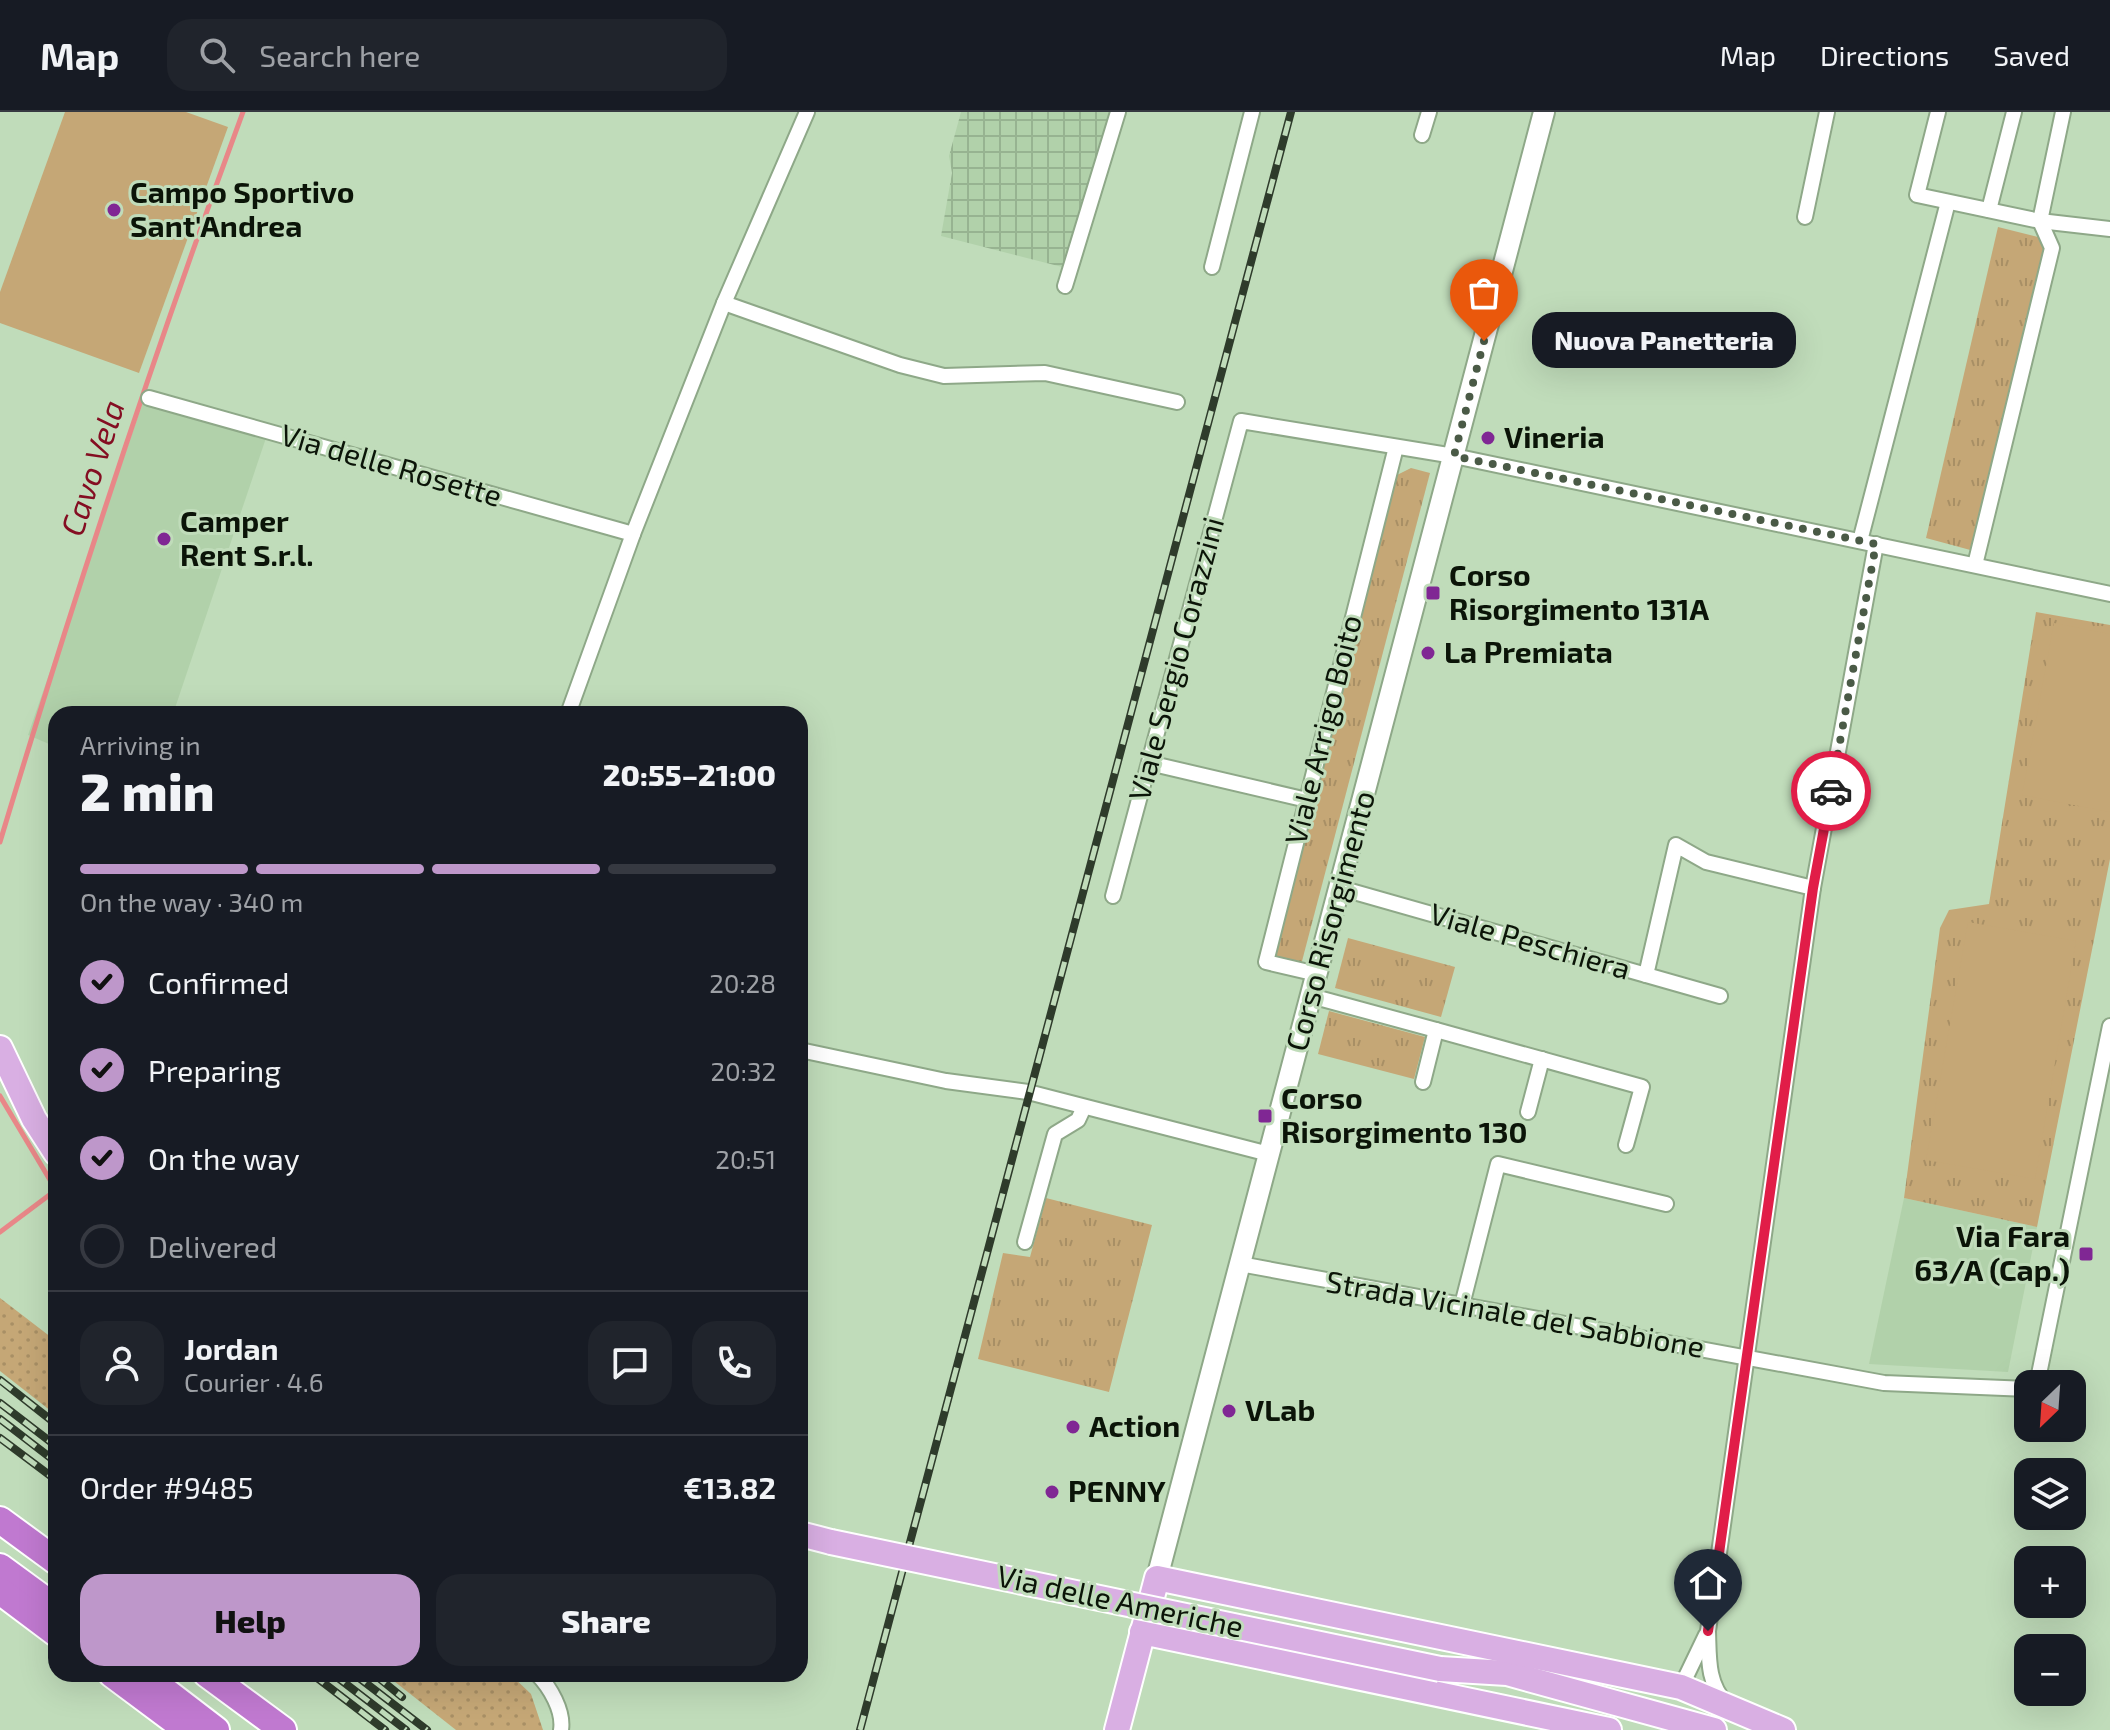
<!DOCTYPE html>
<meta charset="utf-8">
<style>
:root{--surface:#171b24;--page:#20242c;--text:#f1f3f6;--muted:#9ea1a6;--line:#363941;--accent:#be97ca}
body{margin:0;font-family:"Exo 2",sans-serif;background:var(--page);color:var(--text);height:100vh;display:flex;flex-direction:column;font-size:30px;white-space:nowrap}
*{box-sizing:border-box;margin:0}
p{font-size:26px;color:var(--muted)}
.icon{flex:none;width:44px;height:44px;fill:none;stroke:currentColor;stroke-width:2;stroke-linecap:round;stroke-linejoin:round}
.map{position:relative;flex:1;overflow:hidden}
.sheet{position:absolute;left:48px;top:594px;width:760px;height:976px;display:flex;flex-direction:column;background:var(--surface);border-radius:24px;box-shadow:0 8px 32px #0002}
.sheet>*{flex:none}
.needle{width:52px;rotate:205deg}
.fabs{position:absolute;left:2014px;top:1258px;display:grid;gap:16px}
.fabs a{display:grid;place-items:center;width:72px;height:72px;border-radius:16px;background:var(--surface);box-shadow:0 8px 32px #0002;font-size:40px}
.pin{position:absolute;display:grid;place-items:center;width:68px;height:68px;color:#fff;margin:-82px -34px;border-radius:50% 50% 50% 0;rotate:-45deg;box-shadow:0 0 8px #0007}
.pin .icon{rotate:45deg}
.courier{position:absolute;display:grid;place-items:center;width:80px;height:80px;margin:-40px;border:6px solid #e11d48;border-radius:50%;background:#fff;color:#222;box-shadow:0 2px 10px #0007}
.bubble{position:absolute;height:56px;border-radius:24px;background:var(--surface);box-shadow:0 8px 32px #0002;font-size:26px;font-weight:800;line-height:56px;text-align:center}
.overview em{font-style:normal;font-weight:800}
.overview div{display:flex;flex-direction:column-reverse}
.overview{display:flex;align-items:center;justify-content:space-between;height:136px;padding:0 32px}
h1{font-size:52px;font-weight:800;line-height:60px}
.bar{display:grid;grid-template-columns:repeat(4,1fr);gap:12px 8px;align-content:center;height:96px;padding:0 32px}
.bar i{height:10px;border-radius:6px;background:var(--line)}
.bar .active{background:var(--accent)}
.bar p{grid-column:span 4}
.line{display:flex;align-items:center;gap:20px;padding:0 32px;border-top:2px solid var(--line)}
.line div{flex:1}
.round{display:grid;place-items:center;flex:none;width:84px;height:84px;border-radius:24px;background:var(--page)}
ol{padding:0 32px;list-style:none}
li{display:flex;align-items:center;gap:24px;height:88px}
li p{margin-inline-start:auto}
li .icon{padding:8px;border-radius:50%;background:var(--accent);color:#111;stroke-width:4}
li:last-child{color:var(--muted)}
li i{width:44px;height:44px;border:4px solid var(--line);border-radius:50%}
.button{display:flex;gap:16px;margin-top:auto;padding:16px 32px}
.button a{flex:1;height:92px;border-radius:24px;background:var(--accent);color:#111;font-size:32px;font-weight:800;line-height:92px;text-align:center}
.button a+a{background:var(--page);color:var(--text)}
header{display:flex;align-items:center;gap:48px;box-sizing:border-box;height:112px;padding:0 40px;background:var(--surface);border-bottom:2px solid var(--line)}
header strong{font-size:38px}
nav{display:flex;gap:44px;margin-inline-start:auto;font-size:28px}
.search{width:560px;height:72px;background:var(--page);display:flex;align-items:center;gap:20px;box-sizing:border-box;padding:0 28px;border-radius:24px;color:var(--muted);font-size:30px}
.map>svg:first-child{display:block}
.built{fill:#b1d1aa}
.industrial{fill:url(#industrial-grid)}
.grass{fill:url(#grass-dots)}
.park{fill:url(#park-tufts)}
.garden{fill:#c5a776}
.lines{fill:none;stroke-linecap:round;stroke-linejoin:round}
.stream{stroke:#e88788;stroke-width:5}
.minor-casing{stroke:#8ea888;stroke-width:18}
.secondary-casing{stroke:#8ea888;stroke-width:24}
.primary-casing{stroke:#fff;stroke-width:28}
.motorway-casing{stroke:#fff;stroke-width:30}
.minor{stroke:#fff;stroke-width:14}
.secondary{stroke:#fff;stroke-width:20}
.primary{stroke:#d9afe3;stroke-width:24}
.motorway{stroke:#c079d0;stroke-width:26}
.rail-casing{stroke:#2e3b2b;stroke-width:8}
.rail{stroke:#c0dcba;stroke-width:5;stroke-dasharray:15;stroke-linecap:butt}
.primary-bridge-casing{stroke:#fff;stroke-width:28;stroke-linecap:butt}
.primary-bridge{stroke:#d9afe3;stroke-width:24}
.done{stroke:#4a5a46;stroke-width:8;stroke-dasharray:0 14.4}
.route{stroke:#e11d48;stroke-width:10}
.poi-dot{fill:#802794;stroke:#c0dcba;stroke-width:3}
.labels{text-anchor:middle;stroke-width:6;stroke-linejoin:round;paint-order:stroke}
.poi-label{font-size:30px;font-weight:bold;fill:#0b1408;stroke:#c0dcba;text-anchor:start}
.street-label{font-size:30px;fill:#0b1408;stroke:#c0dcba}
.water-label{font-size:32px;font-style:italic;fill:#840e22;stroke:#c0dcba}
</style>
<header>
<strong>Map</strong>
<div class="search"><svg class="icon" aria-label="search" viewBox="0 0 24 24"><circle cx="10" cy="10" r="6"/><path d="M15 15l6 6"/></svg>Search here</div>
<nav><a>Map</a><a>Directions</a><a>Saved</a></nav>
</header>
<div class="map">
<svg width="2110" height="1618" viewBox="0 0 2110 1618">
<defs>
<pattern id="industrial-grid" width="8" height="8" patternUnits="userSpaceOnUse" patternTransform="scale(2)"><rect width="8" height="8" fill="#b1d1aa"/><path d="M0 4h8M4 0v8" fill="none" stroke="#97b391"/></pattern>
<pattern id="grass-dots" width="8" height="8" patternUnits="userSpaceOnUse" patternTransform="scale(2)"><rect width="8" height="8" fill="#c5a776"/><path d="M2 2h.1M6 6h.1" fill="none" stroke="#a88f65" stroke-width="1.8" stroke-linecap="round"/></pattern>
<pattern id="park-tufts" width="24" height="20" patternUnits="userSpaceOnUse" patternTransform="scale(2)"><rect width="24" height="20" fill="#c5a776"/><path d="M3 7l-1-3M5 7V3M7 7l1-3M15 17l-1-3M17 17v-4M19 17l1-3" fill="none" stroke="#a88f65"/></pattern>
</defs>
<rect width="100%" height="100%" fill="#c0dcba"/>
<g class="built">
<polygon points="143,290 267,323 173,602 56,602 56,635 28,623"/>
<polygon points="1904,1086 2037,1115 2008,1260 1869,1252"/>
</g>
<polygon class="industrial" points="961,0 1113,0 1066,156 941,124 952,61 949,44"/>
<g class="grass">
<polygon points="0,1186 56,1229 56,1303 0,1259"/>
<polygon points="385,1562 510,1562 531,1582 543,1618 456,1618"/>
</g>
<g class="park">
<polygon points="1998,115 2042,126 2045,139 1974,439 1926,426"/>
<polygon points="1411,356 1430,361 1301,853 1277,848 1272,840 1397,363"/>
<polygon points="2036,500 2110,513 2110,747 2037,1115 1904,1086 1940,816 1949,798 1989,792"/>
<polygon points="1348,826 1455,855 1441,905 1335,876"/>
<polygon points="1329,899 1425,925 1414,967 1318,942"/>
<polygon points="1046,1086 1152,1113 1109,1280 978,1247 1003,1141 1030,1145"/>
</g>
<g class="garden">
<polygon points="65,0 186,0 228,15 139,261 0,211 0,180"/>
<polygon points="2054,511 2110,522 2110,700 2022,683"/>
<polygon points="1968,810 2076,829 2035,1067 1926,1048"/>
</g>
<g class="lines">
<g class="stream">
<path d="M0 730C74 484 154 241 243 0"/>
<polyline points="0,984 56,1078"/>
<polyline points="0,1120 56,1078"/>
</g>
<g class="minor-casing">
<g id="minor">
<polyline points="1938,0 1917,83 2040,109 2110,117"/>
<polyline points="1422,23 1429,0"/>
<polyline points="1989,98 2014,0"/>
<polyline points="1805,105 1827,0"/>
<polyline points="2040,109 2063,0"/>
<polyline points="1212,155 1252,0"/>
<polyline points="1065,174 1118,0"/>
<polyline points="724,191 900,253 944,264 1045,261 1177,290"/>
<polyline points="149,286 633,422"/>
<polyline points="1860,429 1948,90"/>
<polyline points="1975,453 2052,136 2040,109"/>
<polyline points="568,602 633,422 724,191 807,0"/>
<polyline points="1149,651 1307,688"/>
<polyline points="1340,776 1720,884"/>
<polyline points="1113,784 1241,309 1454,344 2110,482"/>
<polyline points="1317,862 1266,850 1396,335"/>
<polyline points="1646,863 1676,733 1706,750 1813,776"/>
<polyline points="1311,884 1436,918 1423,970"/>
<polyline points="1436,918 1642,975 1626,1033"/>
<polyline points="800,938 946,969 1028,980 1269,1042"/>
<polyline points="1528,1000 1542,947"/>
<polyline points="1025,1130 1055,1022 1078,1008 1084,995"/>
<polyline points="1240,1152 1884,1271 2028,1277"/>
<polyline points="1462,1193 1498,1052 1666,1092"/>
<polyline points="2037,1272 2110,914"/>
<path d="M537 1562C550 1575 564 1599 561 1618"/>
<polyline points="1681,1575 1706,1523"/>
<path d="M1726 1591C1707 1571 1709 1545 1708 1519L1813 776 1876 432"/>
</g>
</g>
<g class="secondary-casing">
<polyline id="secondary" points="1157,1466 1544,0"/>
</g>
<g class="primary-casing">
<g id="primary">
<polyline points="0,936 34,1007 56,1041"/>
<polyline points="800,1422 831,1430"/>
<polyline points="1142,1520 1609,1618"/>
<polyline points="1440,1557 1507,1561 1714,1618"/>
<polyline points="1117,1618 1157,1466 1681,1575 1783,1618"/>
</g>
</g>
<g class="motorway-casing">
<g id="motorway">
<polyline points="0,1408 56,1449"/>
<polyline points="0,1455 56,1496"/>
<polyline points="0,1479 56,1521"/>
<polyline points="112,1562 187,1618"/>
<polyline points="143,1562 216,1618"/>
<polyline points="207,1562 283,1618"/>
</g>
</g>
<use href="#minor" class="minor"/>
<use href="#secondary" class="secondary"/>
<use href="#primary" class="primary"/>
<use href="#motorway" class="motorway"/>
<g class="rail-casing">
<g id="rail">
<polyline points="0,1268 56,1312"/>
<polyline points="0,1291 56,1334"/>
<polyline points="0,1307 56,1350"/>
<polyline points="0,1326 56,1368"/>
<polyline points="312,1562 385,1618"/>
<polyline points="333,1562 406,1618"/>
<polyline points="354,1562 427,1618"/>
<polyline points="374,1562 402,1585"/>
<polyline points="860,1618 1291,0"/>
</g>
</g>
<use href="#rail" class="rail"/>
<g class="primary-bridge-casing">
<polyline id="primary-bridge" points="831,1430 1440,1557"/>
</g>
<use href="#primary-bridge" class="primary-bridge"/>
</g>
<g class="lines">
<polyline class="done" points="1484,229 1454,344 1876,432 1831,679"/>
<polyline class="route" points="1708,1519 1813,776 1831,679"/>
</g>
<g class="poi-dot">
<circle cx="114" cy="98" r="8"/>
<circle cx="1488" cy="326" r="8"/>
<circle cx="164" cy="427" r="8"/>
<rect x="1425" y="473" width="16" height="16" rx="4"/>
<circle cx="1428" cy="541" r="8"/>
<rect x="1257" y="996" width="16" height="16" rx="4"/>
<rect x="2078" y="1134" width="16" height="16" rx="4"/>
<circle cx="1229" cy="1299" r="8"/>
<circle cx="1073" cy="1315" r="8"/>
<circle cx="1052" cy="1380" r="8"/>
</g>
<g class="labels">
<g class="poi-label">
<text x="130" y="91">Campo Sportivo<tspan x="130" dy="34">Sant'Andrea</tspan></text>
<text x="1504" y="336">Vineria</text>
<text x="180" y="420">Camper<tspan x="180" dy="34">Rent S.r.l.</tspan></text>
<text x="1449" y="474">Corso<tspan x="1449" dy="34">Risorgimento 131A</tspan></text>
<text x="1444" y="551">La Premiata</text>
<text x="1281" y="997">Corso<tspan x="1281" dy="34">Risorgimento 130</tspan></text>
<text x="2070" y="1135" text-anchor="end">Via Fara<tspan x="2070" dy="34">63/A (Cap.)</tspan></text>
<text x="1245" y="1309">VLab</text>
<text x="1089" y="1325">Action</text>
<text x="1068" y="1390">PENNY</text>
</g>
<g class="street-label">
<text transform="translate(391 354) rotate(16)" y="10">Via delle Rosette</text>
<text transform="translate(1177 547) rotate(-75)" y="10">Viale Sergio Corazzini</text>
<text transform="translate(1324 618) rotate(-76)" y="10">Viale Arrigo Boito</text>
<text transform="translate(1331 809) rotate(-75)" y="10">Corso Risorgimento</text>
<text transform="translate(1530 830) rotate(16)" y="10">Viale Peschiera</text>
<text transform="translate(1515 1203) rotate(10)" y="10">Strada Vicinale del Sabbione</text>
<text transform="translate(1120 1490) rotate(12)" y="10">Via delle Americhe</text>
</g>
<g class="water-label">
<text transform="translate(93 356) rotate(-72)" y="11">Cavo Vela</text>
</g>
</g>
</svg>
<div class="fabs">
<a><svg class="needle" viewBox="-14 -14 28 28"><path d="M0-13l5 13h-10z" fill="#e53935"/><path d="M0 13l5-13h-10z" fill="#9ea1a6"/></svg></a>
<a><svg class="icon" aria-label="layers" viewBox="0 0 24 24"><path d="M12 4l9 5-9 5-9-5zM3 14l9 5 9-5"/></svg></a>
<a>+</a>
<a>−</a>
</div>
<div class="pin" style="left:1484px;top:229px;background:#ea580c"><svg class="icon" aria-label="bag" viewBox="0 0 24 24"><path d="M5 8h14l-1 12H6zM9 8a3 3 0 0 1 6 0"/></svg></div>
<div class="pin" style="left:1708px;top:1519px;background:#1f2937"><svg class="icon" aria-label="home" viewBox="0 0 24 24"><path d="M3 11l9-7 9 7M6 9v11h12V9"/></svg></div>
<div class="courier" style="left:1831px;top:679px"><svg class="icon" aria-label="car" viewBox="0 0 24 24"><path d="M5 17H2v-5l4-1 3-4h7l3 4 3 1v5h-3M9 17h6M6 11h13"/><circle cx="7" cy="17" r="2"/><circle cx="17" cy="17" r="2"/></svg></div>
<div class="bubble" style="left:1532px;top:200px;width:264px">Nuova Panetteria</div>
<section class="sheet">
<div class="overview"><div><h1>2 min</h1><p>Arriving in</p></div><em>20:55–21:00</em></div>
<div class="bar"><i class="active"></i><i class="active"></i><i class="active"></i><i></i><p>On the way · 340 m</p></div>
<ol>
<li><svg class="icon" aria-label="check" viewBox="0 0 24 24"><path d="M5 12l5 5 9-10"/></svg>Confirmed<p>20:28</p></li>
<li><svg class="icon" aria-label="check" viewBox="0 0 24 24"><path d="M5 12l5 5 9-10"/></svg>Preparing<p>20:32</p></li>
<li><svg class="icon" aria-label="check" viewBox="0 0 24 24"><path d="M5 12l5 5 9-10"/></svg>On the way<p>20:51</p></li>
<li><i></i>Delivered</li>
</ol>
<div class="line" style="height:144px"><a class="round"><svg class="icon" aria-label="person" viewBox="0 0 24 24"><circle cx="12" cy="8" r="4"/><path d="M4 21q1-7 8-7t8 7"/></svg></a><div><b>Jordan</b><p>Courier · 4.6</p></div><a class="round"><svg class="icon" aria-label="chat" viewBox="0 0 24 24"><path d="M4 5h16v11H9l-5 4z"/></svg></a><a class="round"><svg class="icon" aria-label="phone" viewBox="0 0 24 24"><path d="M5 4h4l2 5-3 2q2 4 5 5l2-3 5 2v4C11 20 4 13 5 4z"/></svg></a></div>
<div class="line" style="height:104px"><div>Order #9485</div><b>€13.82</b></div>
<div class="button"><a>Help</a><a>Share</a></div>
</section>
</div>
